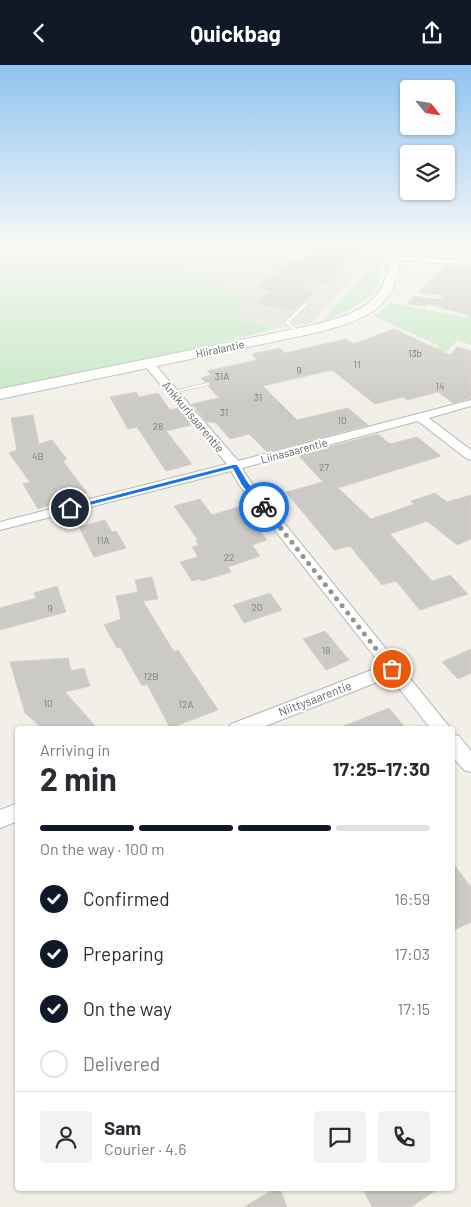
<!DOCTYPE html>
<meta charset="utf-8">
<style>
:root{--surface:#fff;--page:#f2f2f3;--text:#2b2b33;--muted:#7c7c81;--line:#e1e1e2;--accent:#111827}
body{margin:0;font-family:Barlow,sans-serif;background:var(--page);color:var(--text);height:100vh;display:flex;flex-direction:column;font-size:19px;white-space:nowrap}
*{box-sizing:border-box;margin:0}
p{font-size:16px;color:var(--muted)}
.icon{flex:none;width:28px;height:28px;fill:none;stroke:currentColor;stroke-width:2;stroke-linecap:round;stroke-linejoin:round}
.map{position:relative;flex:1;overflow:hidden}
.side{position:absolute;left:15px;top:661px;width:440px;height:465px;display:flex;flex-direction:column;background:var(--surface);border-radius:5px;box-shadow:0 1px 4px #0004}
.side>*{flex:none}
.needle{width:32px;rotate:120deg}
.fabs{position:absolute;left:400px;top:15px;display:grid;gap:10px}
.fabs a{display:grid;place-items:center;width:55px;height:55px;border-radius:5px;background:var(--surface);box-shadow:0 1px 4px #0004;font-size:25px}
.pin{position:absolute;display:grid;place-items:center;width:42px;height:42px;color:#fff;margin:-21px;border:2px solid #fff;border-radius:50%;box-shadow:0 1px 5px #0007}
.courier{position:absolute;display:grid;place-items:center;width:50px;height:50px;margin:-25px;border:4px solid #1a73e8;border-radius:50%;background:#fff;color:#222;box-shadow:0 1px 6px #0007}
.summary em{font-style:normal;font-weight:700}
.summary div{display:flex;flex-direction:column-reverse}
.summary{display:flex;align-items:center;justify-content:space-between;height:85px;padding:0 25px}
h1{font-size:32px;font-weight:700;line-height:38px}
.bar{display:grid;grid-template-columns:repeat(4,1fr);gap:8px 5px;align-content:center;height:60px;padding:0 25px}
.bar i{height:6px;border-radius:4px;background:var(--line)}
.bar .active{background:var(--accent)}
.bar p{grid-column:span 4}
.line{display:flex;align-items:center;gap:12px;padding:0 25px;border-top:1px solid var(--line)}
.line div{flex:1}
.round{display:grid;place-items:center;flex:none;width:52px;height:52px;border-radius:5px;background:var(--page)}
ol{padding:0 25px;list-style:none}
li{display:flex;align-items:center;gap:15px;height:55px}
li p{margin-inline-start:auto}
li .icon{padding:5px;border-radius:50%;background:var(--accent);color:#fff;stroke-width:4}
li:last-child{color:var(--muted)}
li i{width:28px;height:28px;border:2px solid var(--line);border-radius:50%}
header{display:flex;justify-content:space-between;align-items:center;height:65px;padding:0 25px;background:var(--accent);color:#fff;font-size:22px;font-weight:700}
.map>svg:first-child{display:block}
.education{fill:#e1ded6}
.green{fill:#c5e8c5}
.building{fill:#cccac5;stroke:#d6d1c6}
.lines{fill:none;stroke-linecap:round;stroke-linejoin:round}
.lane-casing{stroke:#b5b8bc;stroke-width:1}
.street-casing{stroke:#b5b8bc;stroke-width:2}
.secondary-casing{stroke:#b6babf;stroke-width:2}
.lane{fill:#fff;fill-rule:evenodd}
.street{fill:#fff;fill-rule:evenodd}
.secondary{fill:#fff;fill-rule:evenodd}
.route{fill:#1a73e8}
.done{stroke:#929495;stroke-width:5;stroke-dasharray:0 9}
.labels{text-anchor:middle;stroke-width:4;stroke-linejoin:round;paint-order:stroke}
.number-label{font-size:10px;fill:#7a7d7f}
.far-street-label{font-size:11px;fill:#5f6368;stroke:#fff}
.street-label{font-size:12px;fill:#5f6368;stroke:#fff}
</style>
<header><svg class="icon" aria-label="back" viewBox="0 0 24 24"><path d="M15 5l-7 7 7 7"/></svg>Quickbag<svg class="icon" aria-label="share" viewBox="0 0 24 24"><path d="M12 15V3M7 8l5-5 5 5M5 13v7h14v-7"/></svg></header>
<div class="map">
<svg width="471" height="1142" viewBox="0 0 471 1142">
<rect width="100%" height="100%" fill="#f1efe8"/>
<polygon class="education" points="157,182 376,182 375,188 383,189 381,196 371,195 311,258 270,265 268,261 233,254 200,212 182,202 135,194"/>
<g class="green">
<polygon points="0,182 43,182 89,187 99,182 157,182 136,194 182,202 246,234 250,239 233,254 268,261 270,265 177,288 0,324"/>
<path d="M375 197 382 198C380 205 380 215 377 222 370 238 335 251 320 258Z"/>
<path d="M392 238 462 252 471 250V280L457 275C450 283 443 293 431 290L438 284 437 280 374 251Z"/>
</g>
<g class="building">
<polygon points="317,182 345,182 343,184 359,187 328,218 306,213 303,222 314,227 294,245 255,238 270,226 257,223 293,192 304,193"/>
<polygon points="445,201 471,202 471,251 428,239 425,242 407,238 413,232 442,235 443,232 439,230 418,227"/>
<polygon points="394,264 450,290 457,282 471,286 471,333 453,338 438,327 407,335 403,332 375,339 332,305 263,321 297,355 348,343 368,360 267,387 249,369 230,374 216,358 207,357 192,339 219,333 209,322 210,317 205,317 201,313 211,310 207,306 257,295 252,289 280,283 285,288 346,274 353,279"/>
<polygon points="136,327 139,332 158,328 170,345 178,343 192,360 166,366 192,399 166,406 137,362 128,364 110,332"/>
<polygon points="33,350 39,379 52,375 67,394 63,396 87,428 38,444 23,419 30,417 9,388 17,385 11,353"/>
<polygon points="378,369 390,379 417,372 441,391 338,423 371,454 414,439 411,436 435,428 447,437 471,430 471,474 457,480 427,456 390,469 432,516 450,510 468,529 420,545 396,516 382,520 350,481 334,485 286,427 323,417 298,390"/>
<polygon points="200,434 212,450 241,441 267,475 252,480 260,491 228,502 231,507 202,516 200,514 192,516 180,497 198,492 192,482 199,480 196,476 198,475 174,441"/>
<polygon points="105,455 112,467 116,466 126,483 94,492 79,462"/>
<polygon points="152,512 158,534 143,536 174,587 178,585 218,645 170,663 147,619 142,621 120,582 117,583 104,560 121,554 116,531 138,527 135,515"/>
<polygon points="57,521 66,547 0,565 0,543 36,533 34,528"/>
<polygon points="270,528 282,545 244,558 233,540"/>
<polygon points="325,566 349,595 326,605 303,574"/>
<polygon points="471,584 471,608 458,614 442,597"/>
<polygon points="68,593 71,606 84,603 90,621 65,627 98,664 43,664 25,648 10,597"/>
<polygon points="389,643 406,664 340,664 339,663"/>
<polygon points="452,797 471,822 471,857 452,866"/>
<polygon points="274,1124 280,1124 287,1142 244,1142"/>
<polygon points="363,1124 438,1124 411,1142 372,1142"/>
</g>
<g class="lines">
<g class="lane-casing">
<g id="lane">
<polygon points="373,182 377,182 371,188 398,193 396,194 367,190 367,188"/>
<polygon points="385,225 439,232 441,233 439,234 386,227 385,227"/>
<polygon points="305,238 308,239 289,257 300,268 298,269 285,257"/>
<polygon points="207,318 209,318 209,320 172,328 170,327"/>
</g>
</g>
<g class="street-casing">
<g id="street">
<polygon points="393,191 471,196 471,200 396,195 393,195"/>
<polygon points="149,296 153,297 238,396 471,335 471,341 429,353 471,385 471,395 467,394 418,356 242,403 250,416 451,664 431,664 390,612 258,664 228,664 231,659 382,601 240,421 231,406 0,465 0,457 227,399 145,301 145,297"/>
<polygon points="452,669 459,671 471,686 471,707 464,705 452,691"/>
<polygon points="18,738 18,756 0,763 0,745"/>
</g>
</g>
<g class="secondary-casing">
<path id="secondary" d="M393 182H403C401 195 399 208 394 220 381 253 341 261 310 269L0 334V324L309 261C333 255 367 248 381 224 388 211 390 196 393 182Z"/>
</g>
<use href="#lane" class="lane"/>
<use href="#street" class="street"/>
<use href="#secondary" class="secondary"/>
</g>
<linearGradient id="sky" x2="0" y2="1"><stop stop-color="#8fc3f1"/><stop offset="0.53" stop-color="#f9f8f5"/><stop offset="1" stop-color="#f9f8f5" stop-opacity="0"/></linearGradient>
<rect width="471" height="341" fill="url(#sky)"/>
<polygon class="route" points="233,400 237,400 248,418 267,442 266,443 261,443 242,420 233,403 70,445 66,443"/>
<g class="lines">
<polyline class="done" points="264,442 392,604"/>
</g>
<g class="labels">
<g class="number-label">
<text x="415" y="292">13b</text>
<text x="357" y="303">11</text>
<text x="299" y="309">9</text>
<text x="222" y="315">31A</text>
<text x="440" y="325">14</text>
<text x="258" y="336">31</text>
<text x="224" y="351">31</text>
<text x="342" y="359">10</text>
<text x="158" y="365">28</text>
<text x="38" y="395">4B</text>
<text x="324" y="406">27</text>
<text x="103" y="479">11A</text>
<text x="229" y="496">22</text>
<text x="257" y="546">20</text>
<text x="50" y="547">9</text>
<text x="326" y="589">18</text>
<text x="151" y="615">12B</text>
<text x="48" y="642">10</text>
<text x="186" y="643">12A</text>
</g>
<g class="far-street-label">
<text transform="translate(220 284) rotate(-12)" y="4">Hiiralantie</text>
<text transform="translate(294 386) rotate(-15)" y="4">Liinasaarentie</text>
</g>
<g class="street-label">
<text transform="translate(193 352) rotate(50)" y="4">Ankkurisaarentie</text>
<text transform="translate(315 634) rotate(-21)" y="4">Niittysaarentie</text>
</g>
</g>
</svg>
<div class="fabs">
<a><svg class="needle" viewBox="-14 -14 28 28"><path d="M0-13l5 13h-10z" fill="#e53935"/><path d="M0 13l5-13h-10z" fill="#7c7c81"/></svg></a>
<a><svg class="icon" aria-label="layers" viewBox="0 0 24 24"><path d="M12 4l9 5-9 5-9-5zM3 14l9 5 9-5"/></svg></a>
</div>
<div class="pin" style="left:392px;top:604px;background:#ea580c"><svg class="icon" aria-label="bag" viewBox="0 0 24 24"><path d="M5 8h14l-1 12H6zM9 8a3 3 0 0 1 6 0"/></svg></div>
<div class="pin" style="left:70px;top:443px;background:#1f2937"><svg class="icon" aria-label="home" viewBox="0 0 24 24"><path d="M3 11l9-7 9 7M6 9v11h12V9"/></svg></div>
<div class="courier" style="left:264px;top:442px"><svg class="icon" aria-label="bike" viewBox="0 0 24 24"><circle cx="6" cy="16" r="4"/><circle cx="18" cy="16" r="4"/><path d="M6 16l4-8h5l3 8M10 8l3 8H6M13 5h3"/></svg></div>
<section class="side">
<div class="summary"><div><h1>2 min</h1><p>Arriving in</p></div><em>17:25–17:30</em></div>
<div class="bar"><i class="active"></i><i class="active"></i><i class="active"></i><i></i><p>On the way · 100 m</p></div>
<ol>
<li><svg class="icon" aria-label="check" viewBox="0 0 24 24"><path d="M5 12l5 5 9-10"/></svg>Confirmed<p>16:59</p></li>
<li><svg class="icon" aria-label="check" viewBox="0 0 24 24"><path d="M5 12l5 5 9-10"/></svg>Preparing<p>17:03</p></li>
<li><svg class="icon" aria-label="check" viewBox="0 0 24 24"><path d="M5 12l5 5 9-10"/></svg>On the way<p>17:15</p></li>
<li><i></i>Delivered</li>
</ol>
<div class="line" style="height:90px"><a class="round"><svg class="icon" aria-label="person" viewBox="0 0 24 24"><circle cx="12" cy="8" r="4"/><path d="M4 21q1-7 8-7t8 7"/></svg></a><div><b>Sam</b><p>Courier · 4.6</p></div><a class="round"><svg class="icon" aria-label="chat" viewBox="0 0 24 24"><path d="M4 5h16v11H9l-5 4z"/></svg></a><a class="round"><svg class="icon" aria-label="phone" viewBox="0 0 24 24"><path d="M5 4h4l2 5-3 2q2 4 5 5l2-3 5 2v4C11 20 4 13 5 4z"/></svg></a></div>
</section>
</div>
